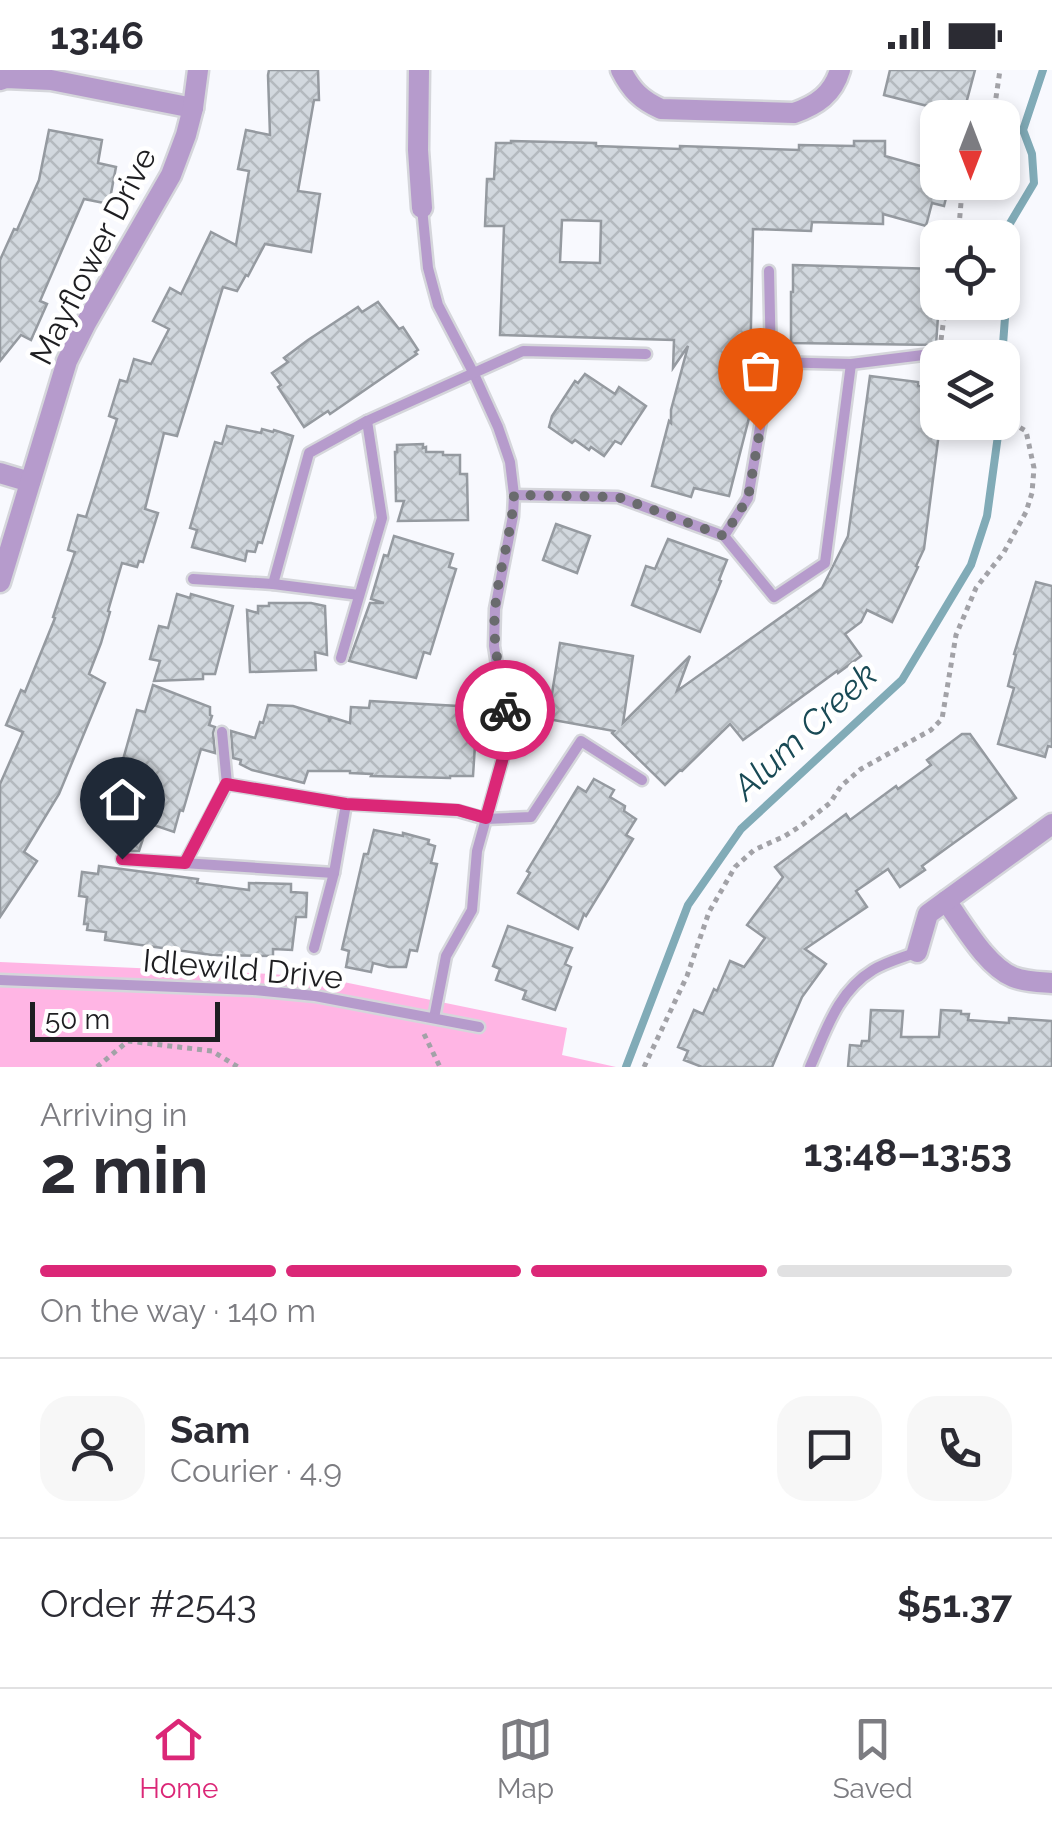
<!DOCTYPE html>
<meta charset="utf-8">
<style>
:root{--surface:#fff;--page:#f7f7f7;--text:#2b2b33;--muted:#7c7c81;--line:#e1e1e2;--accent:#db2777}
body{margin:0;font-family:Raleway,sans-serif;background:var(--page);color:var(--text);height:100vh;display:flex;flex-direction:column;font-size:38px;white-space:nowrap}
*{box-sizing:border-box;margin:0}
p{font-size:32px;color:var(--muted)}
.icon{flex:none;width:55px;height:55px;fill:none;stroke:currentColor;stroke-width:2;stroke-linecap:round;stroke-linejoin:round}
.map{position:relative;height:997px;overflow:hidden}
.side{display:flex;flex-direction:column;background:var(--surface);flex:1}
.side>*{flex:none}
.needle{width:65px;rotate:180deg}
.controls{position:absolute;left:920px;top:30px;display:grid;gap:20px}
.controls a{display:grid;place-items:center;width:100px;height:100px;border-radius:20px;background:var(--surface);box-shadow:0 5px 15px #0003;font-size:50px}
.scale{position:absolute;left:30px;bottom:25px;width:190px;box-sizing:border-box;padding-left:10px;border:5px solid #1e1e21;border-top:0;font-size:28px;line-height:35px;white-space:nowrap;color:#1e1e21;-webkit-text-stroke:8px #fff;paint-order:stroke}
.pin{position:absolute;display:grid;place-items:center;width:85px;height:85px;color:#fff;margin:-102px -42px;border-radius:50% 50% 50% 0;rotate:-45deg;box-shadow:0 0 10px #0007}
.pin .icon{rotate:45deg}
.courier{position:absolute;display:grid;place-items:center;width:100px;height:100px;margin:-50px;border:8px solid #db2777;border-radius:50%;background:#fff;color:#222;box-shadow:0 2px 12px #0007}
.summary em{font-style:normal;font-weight:700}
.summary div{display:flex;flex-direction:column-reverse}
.summary{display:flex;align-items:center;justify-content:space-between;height:170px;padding:0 40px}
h1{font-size:65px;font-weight:700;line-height:75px}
.bar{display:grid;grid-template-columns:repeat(4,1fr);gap:15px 10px;align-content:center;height:120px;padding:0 40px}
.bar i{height:12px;border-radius:8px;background:var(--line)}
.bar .selected{background:var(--accent)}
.bar p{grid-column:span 4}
.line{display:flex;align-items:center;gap:25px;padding:0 40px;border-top:2px solid var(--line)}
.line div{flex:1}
.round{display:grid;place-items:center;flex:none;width:105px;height:105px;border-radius:30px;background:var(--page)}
.status{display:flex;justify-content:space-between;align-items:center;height:70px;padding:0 50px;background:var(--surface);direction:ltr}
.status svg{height:28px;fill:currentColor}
.dock{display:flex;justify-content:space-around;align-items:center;height:140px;border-top:2px solid var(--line);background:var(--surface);font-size:28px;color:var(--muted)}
.dock a{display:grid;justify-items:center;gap:5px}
.dock .selected{color:var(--accent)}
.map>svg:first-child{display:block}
.park{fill:#ffb5e4}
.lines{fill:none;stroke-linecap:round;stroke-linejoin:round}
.stream{stroke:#81abb7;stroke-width:8}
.building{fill:url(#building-cross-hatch);stroke:#959aa0;stroke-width:2.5;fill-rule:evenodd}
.lane-casing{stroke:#d5d6db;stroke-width:15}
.street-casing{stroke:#d5d6db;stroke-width:25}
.path{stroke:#a2a2a7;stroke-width:5;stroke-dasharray:5 5;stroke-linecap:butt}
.lane{stroke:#b69bcc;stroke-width:10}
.street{stroke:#b69bcc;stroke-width:20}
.done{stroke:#6a6b6e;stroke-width:10;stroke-dasharray:0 18}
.route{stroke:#db2777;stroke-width:12}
.labels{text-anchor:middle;stroke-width:9;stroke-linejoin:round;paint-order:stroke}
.street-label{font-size:32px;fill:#1e1e21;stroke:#fff}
.water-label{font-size:35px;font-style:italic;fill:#194a55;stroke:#fff}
</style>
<div class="status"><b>13:46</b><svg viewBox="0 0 49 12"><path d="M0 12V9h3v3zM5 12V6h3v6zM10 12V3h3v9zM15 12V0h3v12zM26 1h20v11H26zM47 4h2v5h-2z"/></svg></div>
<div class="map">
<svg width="1052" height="997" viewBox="0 0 1052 997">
<defs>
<pattern id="building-cross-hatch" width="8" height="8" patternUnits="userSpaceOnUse" patternTransform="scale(2.5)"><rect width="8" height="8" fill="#d2d8de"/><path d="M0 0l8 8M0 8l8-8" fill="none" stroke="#b4b9be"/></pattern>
</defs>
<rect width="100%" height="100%" fill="#f8f9fe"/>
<polygon class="park" points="0,892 272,904 329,909 567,958 562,985 616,997 0,997"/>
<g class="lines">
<g class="stream">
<polyline points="1002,288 1009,194 1003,165 1034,113 1032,84 1023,60 1043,0"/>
<polyline points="626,997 688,835 741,759 902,610 971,495 987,446 999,358"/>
</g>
</g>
<g class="building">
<polygon points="269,0 318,0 319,30 314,30 298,121 320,124 311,182 265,174 248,206 246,205 237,221 223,217 177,366 164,363 145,439 158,443 143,492 139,491 137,497 122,493 108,541 110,542 101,573 89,604 105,613 59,724 24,782 37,791 0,847 0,714 23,662 6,655 21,620 25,622 55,548 53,547 75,482 68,480 78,445 86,447 117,349 109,346 120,310 127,312 134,289 151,294 169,259 153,251 170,218 181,224 211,162 236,175 249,101 238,99 246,60 270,65 268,5"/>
<polygon points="890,0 975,0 963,45 884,25"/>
<polygon points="49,60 102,70 98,93 116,97 109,134 84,129 40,231 47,234 31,270 21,265 0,291 0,190 14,159 17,160 39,110"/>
<path d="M511 71 596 73V76L680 79V76L799 80V75L854 76V71H885V86L938 101V112H950L944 136 932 133 926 156 883 144V154L812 152 811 161 753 159 749 348 729 426 694 418 691 427 652 416 669 351 671 353V340L688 276 673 298 674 270 500 265 504 156H485L487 109H494L496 73H511ZM562 150 601 151 600 193 560 192Z"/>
<polygon points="793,195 938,199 937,232 939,232 936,275 791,273 791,222 793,222"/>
<polygon points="378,232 399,259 403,257 418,280 415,282 417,284 330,344 328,341 304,357 278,317 281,315 272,303 288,292 284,288 308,270 358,237 362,242"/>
<polygon points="585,304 615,324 619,317 646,336 621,374 615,371 604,386 591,377 589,380 575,370 572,373 549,357 552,346 575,311 578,313"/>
<polygon points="870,306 918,312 918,316 938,318 938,354 940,355 924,479 916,496 918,497 892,552 867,540 861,552 845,564 861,586 838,603 837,601 743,670 730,654 682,701 680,700 665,715 612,663 614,661 548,649 560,573 633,586 623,653 690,586 677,621 822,518 848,466"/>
<polygon points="227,356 261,363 262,359 273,362 274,360 293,366 262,473 258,472 255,482 247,481 245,491 192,477 197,460 190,458 207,399 215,372 222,374"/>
<polygon points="423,374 423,378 426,377 426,382 443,382 443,385 460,385 460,404 467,404 468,450 398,451 404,431 396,431 395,382 397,382 397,375"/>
<polygon points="556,454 590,466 577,503 543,490"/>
<polygon points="394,466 453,484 449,497 456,499 430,584 424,582 416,608 349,591 370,533 384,533 371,529 384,485 388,486"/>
<polygon points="668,469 727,490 719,510 721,511 700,562 632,535 646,496 655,499"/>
<polygon points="1036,512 1052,516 1052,677 1048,676 1045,687 998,674 1014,618 1008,616 1016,585 1014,584"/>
<polygon points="177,524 190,528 191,524 233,536 215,604 203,604 203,609 154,611 160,591 150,589 159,556 168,558"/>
<polygon points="269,533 311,533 325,536 327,585 315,582 316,600 250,602 247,540 258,543 258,536 269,536"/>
<polygon points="153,615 210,637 210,645 212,646 209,655 215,657 213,663 215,683 201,679 183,741 180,740 174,762 148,753 139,781 120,781 129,749 114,744 119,727 113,725 137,640 145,642"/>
<polygon points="370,631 458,636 458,643 477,644 473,706 450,706 450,708 371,706 372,704 350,703 350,701 308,701 304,713 252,700 240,694 241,690 233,688 231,661 255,668 260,652 263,653 268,635 293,636 329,647 329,652 331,647 350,653 351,637 369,638"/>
<polygon points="962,664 970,664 1016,728 922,796 925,800 900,817 888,799 856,821 867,837 805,879 826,894 802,927 772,997 702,997 684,990 688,981 678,977 694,940 703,944 714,919 717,921 730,891 744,897 765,868 747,855 783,807 775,797 846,744 850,750 896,716 898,719 931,695 927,690"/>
<polygon points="594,709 614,720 610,727 625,736 624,741 636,749 626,765 633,769 586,846 584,844 578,859 518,823 530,803 527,801 578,717 586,722"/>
<polygon points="374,760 403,766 403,763 429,770 428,774 435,776 431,793 437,794 417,881 410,880 406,897 389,897 373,893 371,902 346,897 349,881 342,879 364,784 368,784"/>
<polygon points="99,796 198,809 197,813 249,820 249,813 291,814 291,822 307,823 306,847 296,847 292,880 273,879 273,886 212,885 105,870 106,862 87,860 88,854 84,854 87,827 79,826 82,802 98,804"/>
<polygon points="508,856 572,878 565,894 571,897 555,940 523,929 526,921 496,910 500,899 493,896"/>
<polygon points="871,940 903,941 901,967 939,967 941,940 961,941 961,944 969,944 968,950 1009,953 1009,948 1052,951 1052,997 848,997 850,975 861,976 862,971 869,971"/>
</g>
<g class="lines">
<g class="lane-casing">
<g id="lane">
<polyline points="422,138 428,198 438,235 474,304 498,357 510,392 514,425 513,446 495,539 494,576 506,651 504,684 477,781 472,840 446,886 434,948"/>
<polyline points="771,292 851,294 939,283"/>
<polyline points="514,425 618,427 724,466 774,527 825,493 851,294"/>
<polyline points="724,466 748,428 771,292 769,201"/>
<polyline points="193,509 273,514 309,383 367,351 523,281 646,284"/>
<polyline points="273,514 359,525"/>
<polyline points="341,588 382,448 367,351"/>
<polyline points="227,714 346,734"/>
<polyline points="122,789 334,803"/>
<polyline points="185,793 227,714 222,662"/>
<polyline points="314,878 334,803 346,734 458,741 486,749 531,747 581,671 642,710"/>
<polyline points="0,910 253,920 315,926 479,957"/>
<path d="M810 997C826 961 837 922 873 900 886 892 902 888 917 882"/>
</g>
</g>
<g class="street-casing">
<g id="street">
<polyline points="419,0 418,80 422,138"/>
<path d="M621 0C631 20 641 30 661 39L794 43C817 35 833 24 840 0"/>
<polyline points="0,10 6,8 51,10 193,38"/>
<polyline points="0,403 30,412"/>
<polyline points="0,512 67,291 86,253 171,105 186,65 193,38 198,0"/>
<path d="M946 831C963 854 986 896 1013 907 1026 912 1039 912 1052 913"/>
<polyline points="917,882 928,844 1052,754"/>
</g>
</g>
<g class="path">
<polyline points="993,48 1000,0"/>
<polyline points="958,168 962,121 966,112"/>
<polyline points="941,270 946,232"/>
<polyline points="424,964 440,997"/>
<polyline points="97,997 128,971 212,981 238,997"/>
<polyline points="644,997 687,906 709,842 735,797 754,780 785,766 802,755 830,733 841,716 861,699 931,660 942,649 956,565 976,518 1004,482 1026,442 1032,423 1034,398 1026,361 1002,347"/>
</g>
<use href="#lane" class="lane"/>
<use href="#street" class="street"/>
</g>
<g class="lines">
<path class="done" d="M505 640C501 607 492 574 495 540 498 501 512 464 514 425L618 427 724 466 748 428 760 360"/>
<polyline class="route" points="122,789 185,793 226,714 346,734 458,740 486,748 504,684 505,640"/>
</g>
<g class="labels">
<g class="street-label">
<text transform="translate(93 186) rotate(-63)" y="11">Mayflower Drive</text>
<text transform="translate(243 899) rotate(5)" y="11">Idlewild Drive</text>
</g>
<g class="water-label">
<text transform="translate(805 661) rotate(-43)" y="12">Alum Creek</text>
</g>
</g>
</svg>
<div class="controls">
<a><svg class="needle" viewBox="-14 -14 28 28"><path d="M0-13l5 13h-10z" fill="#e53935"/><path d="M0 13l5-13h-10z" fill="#7c7c81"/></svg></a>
<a><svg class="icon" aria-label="locate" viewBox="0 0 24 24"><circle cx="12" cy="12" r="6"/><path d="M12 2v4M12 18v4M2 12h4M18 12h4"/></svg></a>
<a><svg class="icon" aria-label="layers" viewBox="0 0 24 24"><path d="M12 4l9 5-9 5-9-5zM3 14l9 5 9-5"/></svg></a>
</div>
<div class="scale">50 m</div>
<div class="pin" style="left:760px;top:360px;background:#ea580c"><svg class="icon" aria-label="bag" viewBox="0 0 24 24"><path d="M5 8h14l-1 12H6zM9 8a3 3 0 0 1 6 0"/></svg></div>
<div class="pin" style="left:122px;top:789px;background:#1f2937"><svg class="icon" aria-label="home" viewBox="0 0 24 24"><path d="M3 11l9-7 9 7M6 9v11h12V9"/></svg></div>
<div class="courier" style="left:505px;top:640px"><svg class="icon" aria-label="bike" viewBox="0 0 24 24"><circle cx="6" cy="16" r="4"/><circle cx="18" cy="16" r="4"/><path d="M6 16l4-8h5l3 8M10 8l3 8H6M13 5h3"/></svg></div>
</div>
<section class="side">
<div class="summary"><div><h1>2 min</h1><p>Arriving in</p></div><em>13:48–13:53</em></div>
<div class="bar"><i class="selected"></i><i class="selected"></i><i class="selected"></i><i></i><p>On the way · 140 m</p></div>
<div class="line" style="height:180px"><a class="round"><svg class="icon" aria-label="person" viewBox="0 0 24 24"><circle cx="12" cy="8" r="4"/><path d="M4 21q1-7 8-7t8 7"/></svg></a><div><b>Sam</b><p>Courier · 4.9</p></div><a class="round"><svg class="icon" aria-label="chat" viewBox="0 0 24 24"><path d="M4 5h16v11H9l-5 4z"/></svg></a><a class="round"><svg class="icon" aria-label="phone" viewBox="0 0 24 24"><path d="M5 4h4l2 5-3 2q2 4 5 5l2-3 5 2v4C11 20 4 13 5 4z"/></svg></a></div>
<div class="line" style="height:130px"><div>Order #2543</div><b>$51.37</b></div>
</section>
<nav class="dock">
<a class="selected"><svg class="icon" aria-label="home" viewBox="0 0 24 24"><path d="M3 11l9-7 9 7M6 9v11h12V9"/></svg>Home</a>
<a><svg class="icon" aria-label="map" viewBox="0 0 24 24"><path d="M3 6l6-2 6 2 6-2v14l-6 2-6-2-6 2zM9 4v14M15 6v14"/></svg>Map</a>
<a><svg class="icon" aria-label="saved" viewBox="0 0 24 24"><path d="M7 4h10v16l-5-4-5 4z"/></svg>Saved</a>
</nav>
